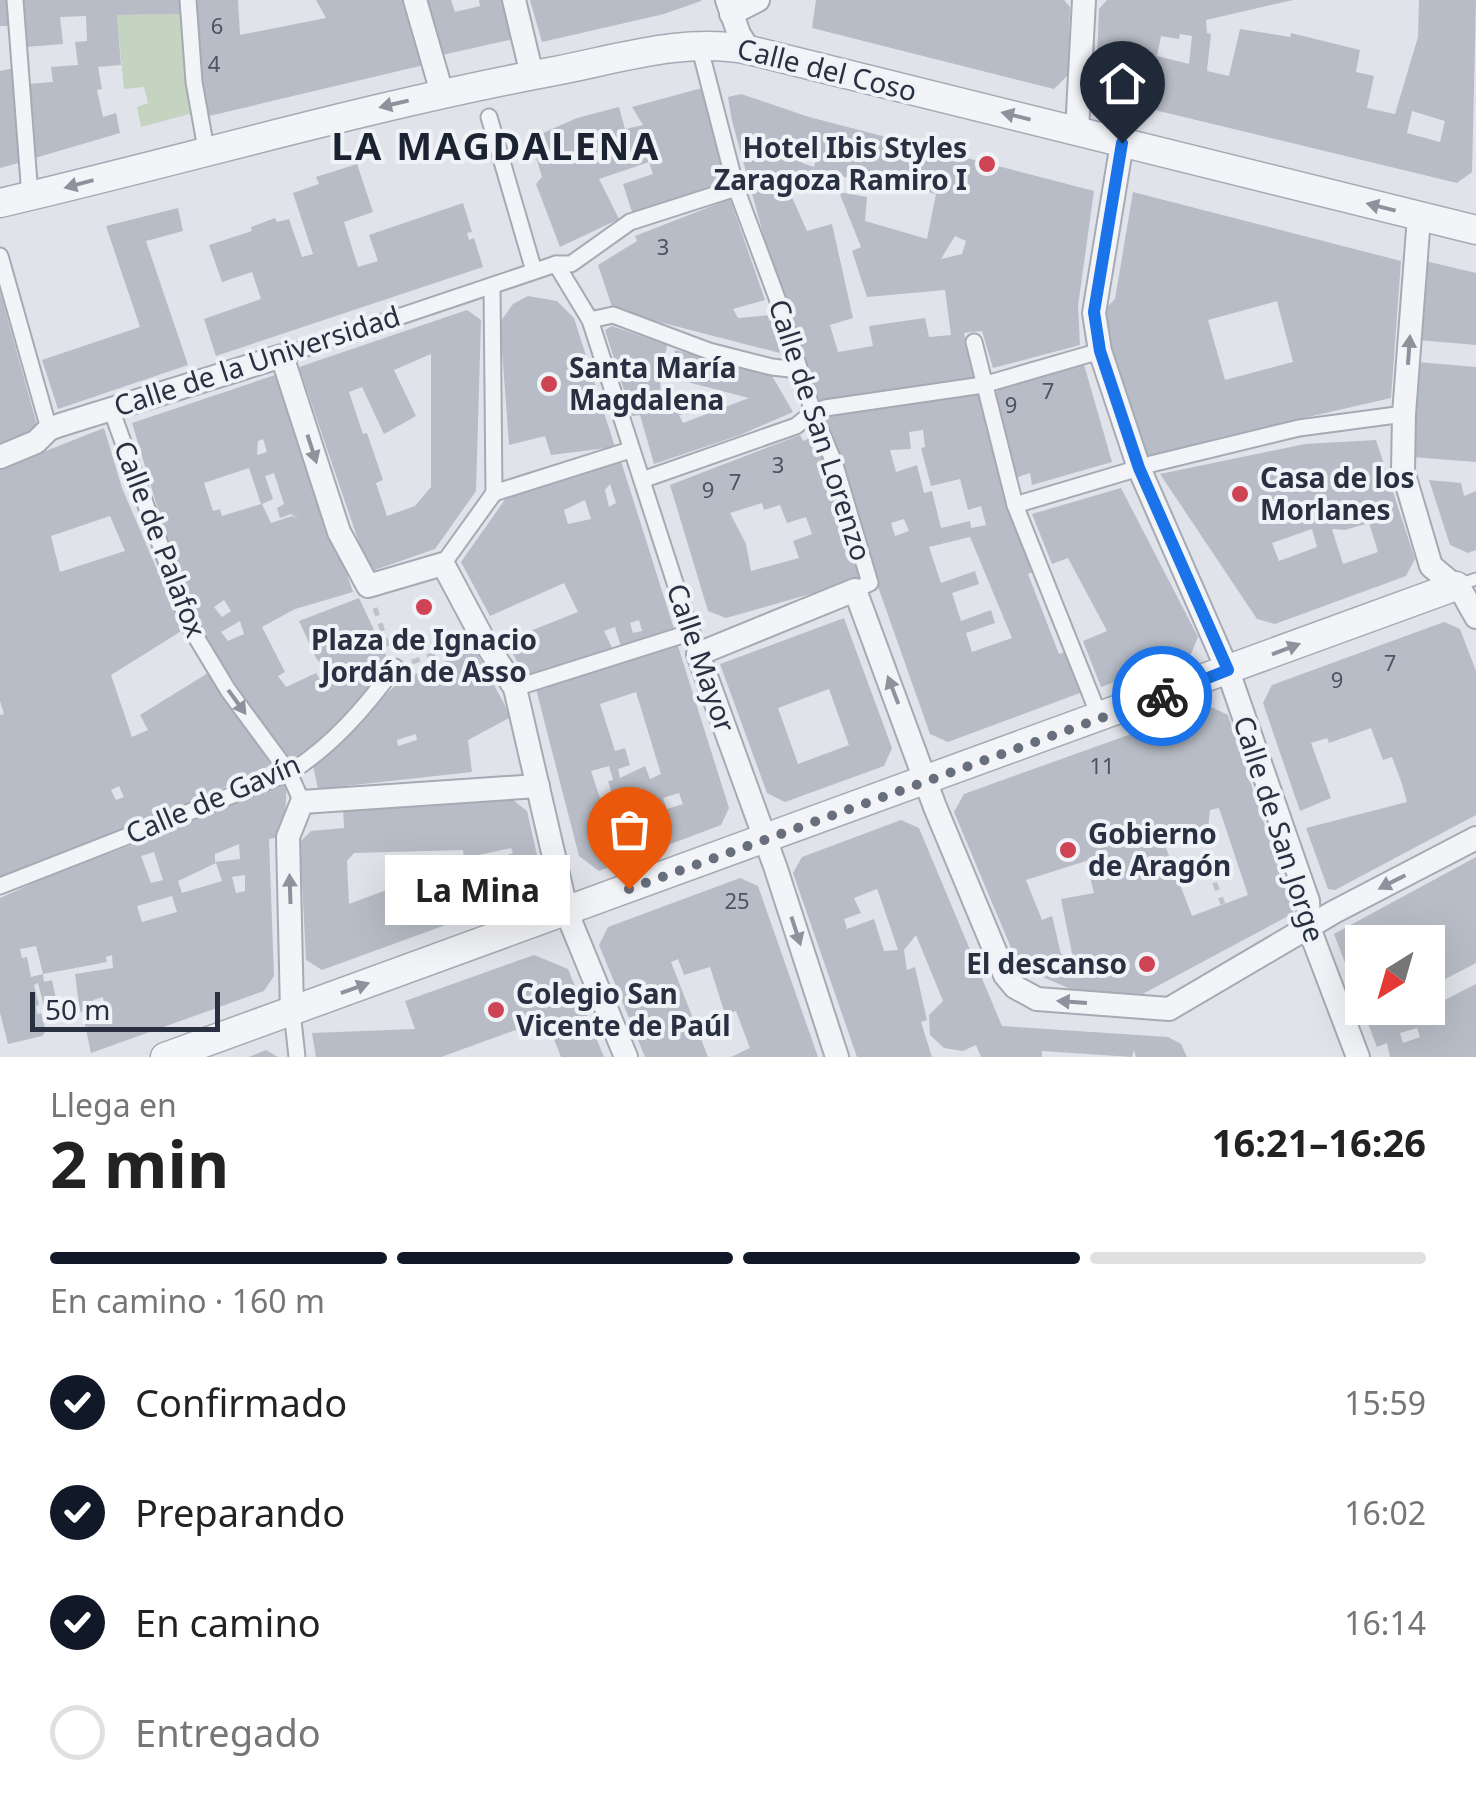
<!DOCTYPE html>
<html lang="es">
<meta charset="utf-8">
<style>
:root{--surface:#fff;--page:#f6f6f6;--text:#222;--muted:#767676;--line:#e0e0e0;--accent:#111827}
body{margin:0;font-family:"Noto Sans",sans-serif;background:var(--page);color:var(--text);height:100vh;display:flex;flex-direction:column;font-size:38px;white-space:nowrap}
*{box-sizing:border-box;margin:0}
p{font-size:32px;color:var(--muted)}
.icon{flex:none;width:55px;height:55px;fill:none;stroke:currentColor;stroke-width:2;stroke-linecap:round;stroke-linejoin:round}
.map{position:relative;height:1057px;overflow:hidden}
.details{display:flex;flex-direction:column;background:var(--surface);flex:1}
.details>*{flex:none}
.needle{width:65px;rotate:217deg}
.fabs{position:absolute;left:1345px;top:925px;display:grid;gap:20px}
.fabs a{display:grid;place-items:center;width:100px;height:100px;border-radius:0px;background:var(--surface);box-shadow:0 10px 40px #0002;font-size:50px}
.scale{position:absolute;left:30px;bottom:25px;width:190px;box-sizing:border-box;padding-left:10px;border:5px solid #283041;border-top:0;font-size:28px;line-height:35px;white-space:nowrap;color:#283041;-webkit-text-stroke:8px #eff2f6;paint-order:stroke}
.pin{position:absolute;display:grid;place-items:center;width:85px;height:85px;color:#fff;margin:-102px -42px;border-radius:50% 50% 50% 0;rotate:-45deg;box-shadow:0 0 10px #0007}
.pin .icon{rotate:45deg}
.courier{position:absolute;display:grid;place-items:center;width:100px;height:100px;margin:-50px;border:8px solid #1a73e8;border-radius:50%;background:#fff;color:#222;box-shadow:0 2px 12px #0007}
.bubble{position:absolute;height:70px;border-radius:0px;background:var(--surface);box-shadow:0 10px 40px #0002;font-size:32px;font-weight:700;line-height:70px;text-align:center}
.headline em{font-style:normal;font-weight:700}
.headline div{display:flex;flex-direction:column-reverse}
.headline{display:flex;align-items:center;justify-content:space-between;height:170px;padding:0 50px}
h1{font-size:65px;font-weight:700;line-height:75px}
.bar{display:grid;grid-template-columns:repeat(4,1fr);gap:15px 10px;align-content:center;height:120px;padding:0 50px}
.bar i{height:12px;border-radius:8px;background:var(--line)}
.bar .on{background:var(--accent)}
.bar p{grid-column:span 4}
ol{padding:0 50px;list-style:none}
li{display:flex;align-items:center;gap:30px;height:110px}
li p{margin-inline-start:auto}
li .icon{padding:10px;border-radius:50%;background:var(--accent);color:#fff;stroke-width:4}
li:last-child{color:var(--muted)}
li i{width:55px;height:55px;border:5px solid var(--line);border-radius:50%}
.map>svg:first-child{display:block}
.green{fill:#c5d3c1}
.building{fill:#b7bcc6;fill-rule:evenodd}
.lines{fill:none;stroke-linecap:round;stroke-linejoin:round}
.service-casing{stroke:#a5aab3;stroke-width:15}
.pedestrian-casing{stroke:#a5aab3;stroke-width:19}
.minor-casing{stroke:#a5aab3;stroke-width:26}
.tertiary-casing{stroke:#a5aab3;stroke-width:31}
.path{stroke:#bec1c8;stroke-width:5;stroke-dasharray:8 8;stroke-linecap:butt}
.service{stroke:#f3f4f7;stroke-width:11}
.pedestrian{stroke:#f3f4f7;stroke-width:15}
.minor{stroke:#f3f4f7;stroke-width:22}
.tertiary{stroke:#f3f4f7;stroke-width:28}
.oneway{fill:#8e929c}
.done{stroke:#686f7c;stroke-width:10;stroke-dasharray:0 18}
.route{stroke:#1a73e8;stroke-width:12}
.poi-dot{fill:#cf4454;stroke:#eff2f6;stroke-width:4}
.labels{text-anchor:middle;stroke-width:8;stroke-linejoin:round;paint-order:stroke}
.number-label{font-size:22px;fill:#4c5362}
.street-label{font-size:28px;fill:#283041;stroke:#eff2f6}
.poi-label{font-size:28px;font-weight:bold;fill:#283041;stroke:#eff2f6;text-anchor:start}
.district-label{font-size:38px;font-weight:bold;letter-spacing:2.5px;fill:#1b2231;stroke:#eff2f6}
</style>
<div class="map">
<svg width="1476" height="1057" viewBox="0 0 1476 1057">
<rect width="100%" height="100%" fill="#e0e3e9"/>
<polygon class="green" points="182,14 193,113 141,127 137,107 148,103 144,87 124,89 117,15"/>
<g class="building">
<rect x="0" y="0" width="8" height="26"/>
<polygon points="20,0 181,0 182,14 117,15 121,65 98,67 102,89 97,90 103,117 116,113 120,133 35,158 28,84 53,82 51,67 78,65 75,42 87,41 86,16 60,17 63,44 25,47"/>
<polygon points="196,0 238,0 240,35 326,18 316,0 404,0 424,65 205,117 199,88"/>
<polygon points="427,0 451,0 455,12 480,6 479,0 502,0 513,39 442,55"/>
<polygon points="530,0 701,0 701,1 664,14 542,42"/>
<polygon points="816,0 1064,0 1070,7 1068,75 1054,89 812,28"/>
<path d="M1107 0H1293L1206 20 1207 33 1211 34 1207 71 1229 76 1240 29 1290 37 1291 33 1360 50 1356 72 1374 76 1367 108 1395 114 1418 37 1419 0H1476L1472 172 1457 183 1109 99 1096 83 1099 9ZM1180 34 1192 36 1189 64 1157 56 1161 36 1179 39ZM1412 111 1445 121 1440 142 1407 133Z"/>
<polygon points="14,68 22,162 0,168 0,71"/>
<polygon points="702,88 728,183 633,215 623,184 653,174 649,162 599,179 619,219 560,247 536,184 542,177 536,157 543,133 577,118 619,107 625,129 643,125 632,107"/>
<path d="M741 94 809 117 1094 191 1078 306 1080 345 993 368 982 331 964 333 974 381 818 400 764 237 732 121 728 97ZM806 149 818 152 814 167 802 163ZM762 151 788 155 787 160 762 157ZM838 175 877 186 879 179 936 194 927 239 865 221 867 197 839 192 861 247 852 251 867 297 945 290 951 335 929 337 925 318 869 326 873 346 838 352 830 325 853 318 832 224 807 231 787 186H782L783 179 833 193ZM955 236 966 241 962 254 941 259Z"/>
<polygon points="357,164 373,212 344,222 358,267 378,261 369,235 463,203 472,232 467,233 469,240 474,238 483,267 216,356 204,319 261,299 252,272 222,282 209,245 252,231 251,227 275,218 277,222 289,219 302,257 313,254 293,193 319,184 316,177"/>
<path d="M1133 192 1401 261 1391 398 1213 439 1144 460 1101 324 1108 306 1115 299ZM1277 301 1293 362 1225 380 1208 320Z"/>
<polygon points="730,199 765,300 733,309 738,318 771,315 780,353 613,310 598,265 637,241 635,236"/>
<polygon points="178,208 183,231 146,241 188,365 58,409 42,360 140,327 106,226"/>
<polygon points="1425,261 1476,273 1476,345 1418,340"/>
<polygon points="0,291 37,425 34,431 0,445"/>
<polygon points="528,296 557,301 574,318 615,447 551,455 545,436 509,445 500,322 513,304"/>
<path d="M467 310 481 320 476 491 435 549 369 572 299 367ZM431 354V487L415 506 387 516 376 483 383 480 367 433 363 434 349 392 362 387 384 434 416 416 394 370Z"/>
<polygon points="612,326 667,345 660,382 661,395 690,396 696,412 679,415 683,423 749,398 672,378 675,350 771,374 793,412 740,435 654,464 640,415 632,416 605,330"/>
<polygon points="1083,361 1112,462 1032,485 1030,473 1015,478 994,397 1000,386"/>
<polygon points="1417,362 1476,367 1476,462 1412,457"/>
<path d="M278 374 353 592 295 609 262 627 285 672 278 676 286 687 316 673 320 679 329 673 316 658 299 621 359 598 391 666 357 708 299 760 289 762 206 641 181 586 132 423ZM263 439 267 452 257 455 258 441ZM249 468 261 504 222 516 220 509 213 511 204 483ZM274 473 284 504 277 508 280 518 291 514 299 519 292 516 271 523 262 504 273 499 265 476ZM224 600 231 611 222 617 214 607ZM240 621 244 634 228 641 221 632Z"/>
<path d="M972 391 980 397 1033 572 1028 574 1059 654 1065 652 1080 693 948 742 930 734 870 564 825 420 831 410ZM923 430 925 447 921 448 931 486 960 479 968 510 981 506 986 525 971 528 970 521 941 528 932 491 924 493 917 465 896 472 890 450 911 449 909 432ZM904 519 909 531 895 536 891 523ZM970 537 1012 638 972 652 966 633 995 623 991 610 961 621 952 593 979 584 975 571 941 583 929 547Z"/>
<path d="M104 428 122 488 183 630 111 675 131 734 132 737 148 730 140 715 208 673 271 765 189 804 0 877V715L4 714 0 701V469ZM110 516 125 551 60 572 51 536ZM119 786 124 797 116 800 111 790Z"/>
<path d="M800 435 803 441 817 435 860 580 726 618 708 611 670 485ZM762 503 764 510 780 505 787 523 806 517 812 534 793 541 799 558 751 571 746 544 730 513Z"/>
<path d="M1376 440 1415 559 1406 576 1275 624 1257 619 1160 474 1305 444ZM1355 471 1359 481 1340 484 1339 474ZM1369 523 1378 552 1343 564 1332 529 1345 530ZM1312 529 1317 547 1279 561 1272 543Z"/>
<path d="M620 458 675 632 622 650 615 627 604 631 614 652 540 677 523 671 505 641 578 612 564 583 490 616 461 562 506 498ZM610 484 616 503 609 507 605 490ZM585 500 591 519 568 524 564 510ZM639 620 642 631 633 633 630 623Z"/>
<polygon points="1429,480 1461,483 1464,496 1476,491 1476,550 1468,553 1450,545"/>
<polygon points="1121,488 1198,637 1191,654 1101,687 1083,641 1107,631 1068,558 1052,564 1032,514"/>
<path d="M844 618 892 748 884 766 785 802 767 793 720 664ZM829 689 849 745 798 764 778 708Z"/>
<polygon points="1444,622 1460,629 1476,671 1476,815 1335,890 1328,889 1306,828 1407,802 1402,784 1392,757 1383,760 1371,728 1329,743 1327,738 1311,743 1331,798 1300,811 1263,703 1272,685"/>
<path d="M678 646 729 808 721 825 599 871 579 856 536 689 638 654ZM636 692 661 774 650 779 645 766 620 778 618 769 630 765 625 748 615 751 600 704ZM609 766 613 780 608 781 612 794 600 798 591 771ZM679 793 683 804 667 809 663 798Z"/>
<path d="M475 649 511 717 468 740 472 772 318 789 313 765 401 680ZM416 734 417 740 398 746 397 740Z"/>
<path d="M1209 706 1228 715 1294 913 1137 997 1080 993 1024 969 1017 962 954 812 964 794ZM1219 808 1248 895 1192 916 1158 827 1165 826 1175 837 1193 839 1208 828 1210 810ZM1086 861 1094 893 1061 899 1073 958 1061 954 1052 916 1042 920 1026 880Z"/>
<path d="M287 780 284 836 269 839 274 976 264 991 91 1053 82 1011 80 1012 75 974 113 968 112 955 106 957 107 962 43 974 36 946 20 949 22 958 27 957 31 977 43 974 44 982 52 980 58 1008 49 1025 38 983 34 985 39 1005 36 1006 37 1014 41 1013 46 1031 42 1036 8 1044 0 1013V898L53 874 162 834ZM239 844 240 859 215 862V854ZM154 852 163 880 151 883 141 856ZM216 863 222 881 182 893 178 881ZM245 875V891L236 893 232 877ZM172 896 177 912 142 922 137 906ZM103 997 107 1015 97 1017 93 1000Z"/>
<path d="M512 799 527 811 542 877 533 893 322 970 306 960 300 842 311 831 344 828 343 808ZM511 848 513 853 426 883 424 876 349 904 347 861 354 853 463 850 464 858Z"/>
<path d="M901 820 919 828 1002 1026 1168 1037 1181 1044 1187 1057H1136L1134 1050 1132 1057 1042 1051V1057H981L976 1045 963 1051 944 1048 930 1035 929 1015 943 1001 916 935 904 950 907 970 915 967 927 1020 921 1022 932 1057H857L793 873 802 857ZM877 889 880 897 898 950 884 951 874 919 847 929 844 919 861 913 854 898Z"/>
<polygon points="1476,857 1476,963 1428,988 1428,942 1362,942 1362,1007 1334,934"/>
<polygon points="740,878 758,886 818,1057 731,1057 750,1048 736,1011 725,1014 710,967 684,975 678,959 671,962 708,1057 645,1057 599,945 608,927"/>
<polygon points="534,955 568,969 604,1057 561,1057 546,1019 441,1057 316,1057 312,1033 415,1029 405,1001"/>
<path d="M1476 984V1057H1390L1387 1043 1377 1047 1362 1008H1410L1413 1016ZM1417 1028 1420 1037 1403 1043 1400 1033Z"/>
<polygon points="266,1050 278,1057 249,1057"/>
</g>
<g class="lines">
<g class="service-casing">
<polyline id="service" points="1456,586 1476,579"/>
</g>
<g class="pedestrian-casing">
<g id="pedestrian">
<polyline points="15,0 30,196"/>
<polyline points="188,0 194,82 206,149"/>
<polyline points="699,45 736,188 777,298 813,412 835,465 870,583 855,590"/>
<polyline points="489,117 534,271"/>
<polyline points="0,256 49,429"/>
<polyline points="556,264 590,320 698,654"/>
<polyline points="590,320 613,315 709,351 772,367 799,370"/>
<polyline points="974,342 1015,505 1100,718"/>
<polyline points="282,356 556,264 571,264 630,222 736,188"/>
<polyline points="111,409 190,627 228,690 289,773 302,802"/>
<polyline points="1151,464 1299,428 1404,414"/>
<polyline points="642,480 796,426 813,412 825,408 983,385 1100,351"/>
<polyline points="494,493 630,450"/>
<polyline points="1015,505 1139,468"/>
<polyline points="443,564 494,493 492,286"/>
<polyline points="515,688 692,632"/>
<path d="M0 886 289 773C332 746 365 708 395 667"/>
<polyline points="292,1011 297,1057"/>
</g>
</g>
<g class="minor-casing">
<g id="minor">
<polyline points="415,0 442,93"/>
<polyline points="514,0 532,75"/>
<polyline points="727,0 739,34 749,50"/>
<polyline points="731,14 758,0"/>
<polyline points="1077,131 1084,0"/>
<polyline points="1122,143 1094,313 1100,351 1139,468 1228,671 1308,901 1309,928 1358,1057"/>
<polyline points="1419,217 1404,414 1403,471 1431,566 1462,592 1476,617"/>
<polyline points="0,457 36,442 49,429 60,425 282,356 339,532 368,586 443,564 483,639 515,688 567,913 626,1057"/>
<polyline points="292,1011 288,837 302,802 538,786"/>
<polyline points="837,1057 775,866 698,654 855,590 935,807 1005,975 1015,987 1037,999 1169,1009 1334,912 1476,838"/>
</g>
</g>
<g class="tertiary-casing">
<g id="tertiary">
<path d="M0 203C185 160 367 106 555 71 618 59 685 37 749 50L1476 230"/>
<polyline points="165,1057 1456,586"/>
</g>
</g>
<g class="path">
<polyline points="375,608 389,650"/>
<polyline points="412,662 463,645"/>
<polyline points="1197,838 1223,904"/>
</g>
<use href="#service" class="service"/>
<use href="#pedestrian" class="pedestrian"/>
<use href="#minor" class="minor"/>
<use href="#tertiary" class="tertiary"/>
</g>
<defs><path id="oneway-solid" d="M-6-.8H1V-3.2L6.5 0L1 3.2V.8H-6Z" transform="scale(2.5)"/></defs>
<g class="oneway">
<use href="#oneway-solid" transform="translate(394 104) rotate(167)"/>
<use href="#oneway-solid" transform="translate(1016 116) rotate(-166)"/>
<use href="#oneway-solid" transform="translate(79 184) rotate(165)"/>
<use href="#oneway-solid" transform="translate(1381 207) rotate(-166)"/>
<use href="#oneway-solid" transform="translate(1409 350) rotate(-86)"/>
<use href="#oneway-solid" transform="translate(312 449) rotate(72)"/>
<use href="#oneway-solid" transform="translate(1286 649) rotate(-21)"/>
<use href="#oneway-solid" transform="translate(893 690) rotate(-111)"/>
<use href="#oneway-solid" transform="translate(237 702) rotate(54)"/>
<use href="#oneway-solid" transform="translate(1392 882) rotate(153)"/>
<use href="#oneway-solid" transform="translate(290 889) rotate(-92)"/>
<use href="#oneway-solid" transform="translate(796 931) rotate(72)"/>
<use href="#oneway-solid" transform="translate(355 988) rotate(-20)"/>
<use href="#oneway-solid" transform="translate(1072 1002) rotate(-176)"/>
</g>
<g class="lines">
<polyline class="done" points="629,889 1162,696"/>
<polyline class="route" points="1122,143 1094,312 1100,351 1139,468 1228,670 1162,696"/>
</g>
<g class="poi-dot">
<circle cx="987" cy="164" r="10"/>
<circle cx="549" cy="384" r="10"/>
<circle cx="1240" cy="494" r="10"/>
<circle cx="424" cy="607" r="10"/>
<circle cx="1068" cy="850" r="10"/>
<circle cx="1147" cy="964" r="10"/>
<circle cx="496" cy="1010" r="10"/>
</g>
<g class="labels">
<g class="number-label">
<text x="217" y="34">6</text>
<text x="214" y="72">4</text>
<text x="663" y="255">3</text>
<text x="1048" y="399">7</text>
<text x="1011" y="413">9</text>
<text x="778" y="473">3</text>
<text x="735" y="490">7</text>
<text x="708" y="498">9</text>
<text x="1390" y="671">7</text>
<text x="1337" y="688">9</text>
<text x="1102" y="774">11</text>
<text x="737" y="909">25</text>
</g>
<g class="street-label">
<text transform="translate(827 70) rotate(14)" y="10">Calle del Coso</text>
<text transform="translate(257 361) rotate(-18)" y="10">Calle de la Universidad</text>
<text transform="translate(820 430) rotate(72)" y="10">Calle de San Lorenzo</text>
<text transform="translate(160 539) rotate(69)" y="10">Calle de Palafox</text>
<text transform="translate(701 658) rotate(71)" y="10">Calle Mayor</text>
<text transform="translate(213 799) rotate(-23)" y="10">Calle de Gavín</text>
<text transform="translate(1279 829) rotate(72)" y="10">Calle de San Jorge</text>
</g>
<g class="poi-label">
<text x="967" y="158" text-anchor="end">Hotel Ibis Styles<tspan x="967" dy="32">Zaragoza Ramiro I</tspan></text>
<text x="569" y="378">Santa María<tspan x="569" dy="32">Magdalena</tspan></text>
<text x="1260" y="488">Casa de los<tspan x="1260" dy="32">Morlanes</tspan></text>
<text x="424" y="650" text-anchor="middle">Plaza de Ignacio<tspan x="424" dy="32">Jordán de Asso</tspan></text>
<text x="1088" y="844">Gobierno<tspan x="1088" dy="32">de Aragón</tspan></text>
<text x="1127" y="974" text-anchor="end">El descanso</text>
<text x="516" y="1004">Colegio San<tspan x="516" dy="32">Vicente de Paúl</tspan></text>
</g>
<g class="district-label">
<text x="496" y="160">LA MAGDALENA</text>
</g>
</g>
</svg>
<div class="fabs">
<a><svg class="needle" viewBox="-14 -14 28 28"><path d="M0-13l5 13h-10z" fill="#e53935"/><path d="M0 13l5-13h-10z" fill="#767676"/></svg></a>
</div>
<div class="scale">50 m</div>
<div class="pin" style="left:629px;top:889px;background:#ea580c"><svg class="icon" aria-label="bag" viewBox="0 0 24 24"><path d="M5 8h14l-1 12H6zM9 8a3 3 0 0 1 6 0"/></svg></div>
<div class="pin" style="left:1122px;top:143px;background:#1f2937"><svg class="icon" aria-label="home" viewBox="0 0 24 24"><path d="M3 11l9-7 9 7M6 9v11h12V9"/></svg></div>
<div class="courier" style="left:1162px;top:696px"><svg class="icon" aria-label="bike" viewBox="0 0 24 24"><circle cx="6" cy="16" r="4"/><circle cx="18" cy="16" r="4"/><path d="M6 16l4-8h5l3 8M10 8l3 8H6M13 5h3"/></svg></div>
<div class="bubble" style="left:385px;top:855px;width:185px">La Mina</div>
</div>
<section class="details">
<div class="headline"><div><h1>2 min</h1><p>Llega en</p></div><em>16:21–16:26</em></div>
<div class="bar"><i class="on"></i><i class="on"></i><i class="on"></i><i></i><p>En camino · 160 m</p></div>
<ol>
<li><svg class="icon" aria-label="check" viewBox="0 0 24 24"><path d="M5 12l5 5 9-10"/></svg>Confirmado<p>15:59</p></li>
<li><svg class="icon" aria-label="check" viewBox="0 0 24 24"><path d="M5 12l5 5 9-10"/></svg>Preparando<p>16:02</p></li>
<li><svg class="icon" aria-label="check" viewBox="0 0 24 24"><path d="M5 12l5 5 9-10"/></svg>En camino<p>16:14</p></li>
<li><i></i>Entregado</li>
</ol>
</section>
